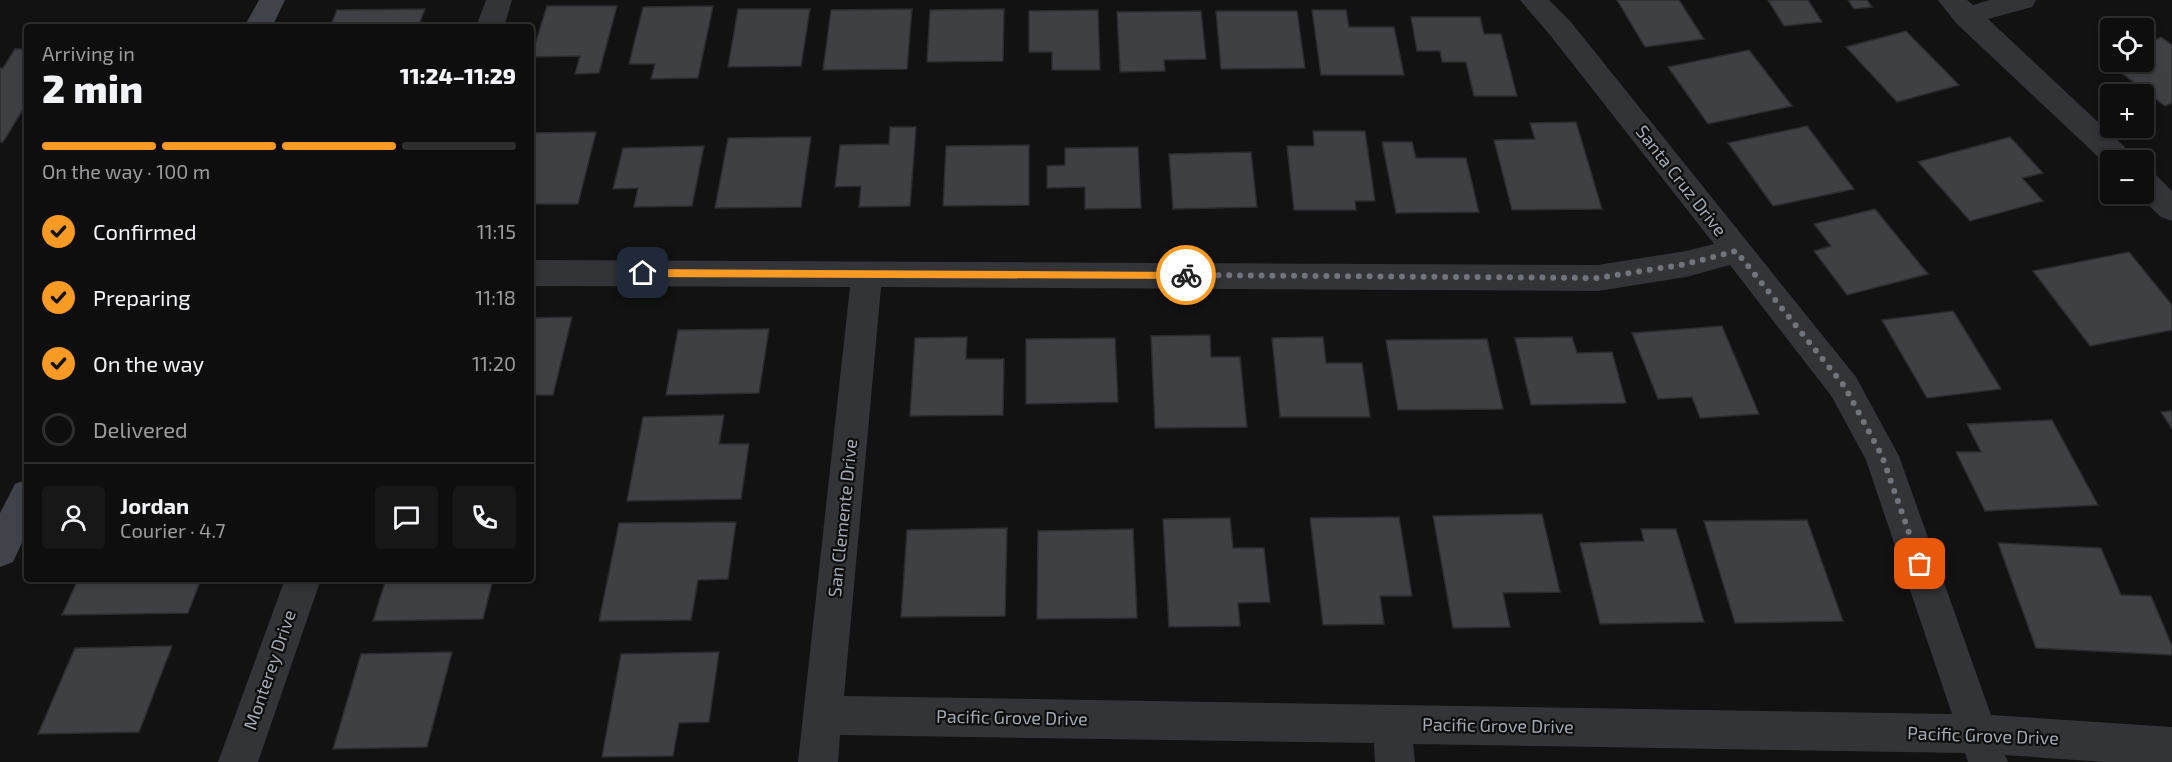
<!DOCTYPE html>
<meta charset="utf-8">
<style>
:root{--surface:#0e0e0e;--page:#171717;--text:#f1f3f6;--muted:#9b9c9e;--line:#2e2e2e;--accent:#f99a24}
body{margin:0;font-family:"Exo 2",sans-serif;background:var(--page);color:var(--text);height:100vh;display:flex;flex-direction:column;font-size:22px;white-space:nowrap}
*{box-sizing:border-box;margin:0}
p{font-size:20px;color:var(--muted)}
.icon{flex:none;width:33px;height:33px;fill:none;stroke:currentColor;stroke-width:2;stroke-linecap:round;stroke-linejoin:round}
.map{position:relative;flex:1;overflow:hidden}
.panel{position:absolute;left:24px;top:24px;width:510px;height:558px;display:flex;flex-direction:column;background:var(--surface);border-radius:6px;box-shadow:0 3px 9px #0003,0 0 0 2px var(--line)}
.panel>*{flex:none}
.controls{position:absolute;left:2100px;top:18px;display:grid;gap:12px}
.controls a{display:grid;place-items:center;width:54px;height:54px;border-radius:6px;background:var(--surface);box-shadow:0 3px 9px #0003,0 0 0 2px var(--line);font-size:30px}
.pin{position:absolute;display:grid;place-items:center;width:51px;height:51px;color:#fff;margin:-26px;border-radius:12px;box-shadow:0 3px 9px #0006}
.courier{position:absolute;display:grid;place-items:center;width:60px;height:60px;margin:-30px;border:4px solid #f99a24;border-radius:50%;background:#fff;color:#222;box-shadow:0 2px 8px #0007}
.head em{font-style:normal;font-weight:800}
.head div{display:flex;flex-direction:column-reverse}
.head{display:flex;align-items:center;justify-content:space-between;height:102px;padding:0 18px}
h1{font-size:39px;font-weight:800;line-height:45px}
.bar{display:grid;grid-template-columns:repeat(4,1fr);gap:9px 6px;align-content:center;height:72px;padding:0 18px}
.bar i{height:8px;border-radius:4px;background:var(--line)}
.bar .on{background:var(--accent)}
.bar p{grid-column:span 4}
.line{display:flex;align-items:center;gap:15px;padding:0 18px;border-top:2px solid var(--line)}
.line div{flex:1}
.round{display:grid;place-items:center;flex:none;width:63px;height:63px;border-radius:6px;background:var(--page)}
ol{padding:0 18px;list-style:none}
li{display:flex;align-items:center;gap:18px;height:66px}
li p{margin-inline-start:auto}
li .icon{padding:6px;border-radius:50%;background:var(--accent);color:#111;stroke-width:4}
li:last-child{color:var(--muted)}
li i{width:33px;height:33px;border:3px solid var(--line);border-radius:50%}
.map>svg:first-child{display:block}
.building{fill:#3e4043;stroke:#2c2c2f;stroke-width:1.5}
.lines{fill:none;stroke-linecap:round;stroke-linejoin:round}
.minor{fill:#333438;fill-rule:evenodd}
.secondary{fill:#404349;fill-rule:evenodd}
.route{fill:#f99a24}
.done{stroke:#70757c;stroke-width:6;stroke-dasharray:0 10.8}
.labels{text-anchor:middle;stroke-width:4.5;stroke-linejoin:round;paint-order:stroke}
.street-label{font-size:18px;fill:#a2aab5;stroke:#0d0d0e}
</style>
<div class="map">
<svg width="2172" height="762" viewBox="0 0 2172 762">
<rect width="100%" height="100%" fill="#121213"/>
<g class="building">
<polygon points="1617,0 1679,0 1704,39 1645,47"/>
<polygon points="1768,0 1808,0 1822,22 1784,26"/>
<polygon points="1848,0 1867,0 1872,7 1854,9"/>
<polygon points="547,6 617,6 599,73 575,74 580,56 531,57"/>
<polygon points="713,6 698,78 651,79 655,64 629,64 643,7"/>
<polygon points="425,9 418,27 330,27 337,10"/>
<polygon points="738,9 810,9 801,66 728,67"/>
<polygon points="912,9 907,69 823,70 831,10"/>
<polygon points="1004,9 1003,61 927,62 930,10"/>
<polygon points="1098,10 1100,70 1052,70 1052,52 1029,52 1029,11"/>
<polygon points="1312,10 1346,10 1349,27 1394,27 1404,75 1321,75"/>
<polygon points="1201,11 1206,59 1164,60 1165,71 1120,72 1117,12"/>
<polygon points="1216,11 1297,11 1305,68 1221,69"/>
<polygon points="1411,17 1480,17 1484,34 1501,34 1517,96 1474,96 1466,62 1442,62 1440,51 1417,51"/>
<polygon points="1906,31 1959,85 1897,102 1846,47"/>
<polygon points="2161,37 2172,45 2172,103 2165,106 2107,62 2144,62 2144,45"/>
<polygon points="15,49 27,49 27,103 3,142 0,142 0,68 3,68"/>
<polygon points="1749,50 1792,106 1708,124 1668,67"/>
<polygon points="1576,122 1602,209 1512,210 1494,140 1535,139 1530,123"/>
<polygon points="1807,126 1854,189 1773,206 1728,143"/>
<polygon points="890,127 916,127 910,206 859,207 861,186 835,187 840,145 889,144"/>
<polygon points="1313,131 1365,131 1375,201 1355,201 1356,210 1294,210 1287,146 1314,146"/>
<polygon points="596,132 578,204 531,204 531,133"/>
<polygon points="811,137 801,207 715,208 728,138"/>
<polygon points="2010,137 2043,173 2022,178 2043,201 1970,221 1918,162"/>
<polygon points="1382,142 1412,142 1416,158 1466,158 1479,212 1396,213"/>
<polygon points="1029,145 1029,205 943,206 946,146"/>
<polygon points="704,146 692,206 634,207 638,188 613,189 623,148"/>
<polygon points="1138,147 1141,208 1085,209 1085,187 1047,188 1047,166 1065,165 1065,148"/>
<polygon points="1251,152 1257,207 1173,209 1169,154"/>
<polygon points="1875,209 1928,274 1847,295 1814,251 1831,246 1814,224"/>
<polygon points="2129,252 2172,305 2172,330 2090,346 2033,271"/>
<polygon points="1953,311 2001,389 1927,398 1882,320"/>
<polygon points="572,317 553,395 531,395 531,318"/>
<polygon points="1722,326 1759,414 1700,418 1692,397 1658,399 1632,333"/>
<polygon points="769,329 759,393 666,395 678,330"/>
<polygon points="1210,335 1211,357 1240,357 1247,427 1155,428 1151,336"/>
<polygon points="967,337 966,359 1004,359 1003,415 910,416 915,338"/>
<polygon points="1323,337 1326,363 1362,363 1370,417 1280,417 1272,338"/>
<polygon points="1572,337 1577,353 1612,352 1626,403 1531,405 1515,338"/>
<polygon points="1115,338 1118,402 1026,404 1026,339"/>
<polygon points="1487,339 1503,409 1398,410 1386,340"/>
<polygon points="2172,411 2172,429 2161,412"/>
<polygon points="724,415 719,444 749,444 741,499 627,501 643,417"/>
<polygon points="2052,420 2098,505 1985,511 1956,452 1981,452 1967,424"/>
<polygon points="1542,514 1560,592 1503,593 1510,627 1453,628 1433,516"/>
<polygon points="1399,517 1412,596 1380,596 1384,624 1323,625 1310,518"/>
<polygon points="1230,518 1233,548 1264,548 1270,602 1238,603 1240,626 1169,627 1163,519"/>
<polygon points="1807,520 1843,621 1735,623 1704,521"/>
<polygon points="736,522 728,579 698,580 691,620 599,621 619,523"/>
<polygon points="1007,528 1005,616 901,617 907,530"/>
<polygon points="1133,529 1137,618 1037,619 1038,531"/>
<polygon points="1641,529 1676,529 1704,622 1600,624 1580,543 1644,541"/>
<polygon points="1998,543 2101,548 2121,595 2151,596 2172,646 2172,655 2036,648"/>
<polygon points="78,579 201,579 188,613 62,615"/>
<polygon points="386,579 493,579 483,619 373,621"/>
<polygon points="172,646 139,732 38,734 75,648"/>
<polygon points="452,652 427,747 333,749 361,654"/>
<polygon points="719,652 709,722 679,723 673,756 602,757 621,654"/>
</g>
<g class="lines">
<g class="minor">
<polygon points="486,0 512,0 504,27 476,27"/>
<path d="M1520 0H1549L1570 21 1856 377 1899 456 1991 715 2172 727V762H2105L2005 755 2008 762H1968L1965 753 1413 744 1415 762H1375L1374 743 840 735 838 762H798L850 287 531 286V260L1598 265 1686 251 1714 244 1550 35ZM1730 265 1832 397 1866 460 1952 714 844 696 881 287 1598 291 1686 277Z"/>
<polygon points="1938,0 1967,0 1973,5 1990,0 2036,0 2032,7 1988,19 2130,152 2134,160 2110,160 2110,168 1956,23"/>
<polygon points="2144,171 2155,174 2172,191 2172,221 2161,217 2137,194 2144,194"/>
<polygon points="285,579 321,579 258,762 218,762"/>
</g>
<g class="secondary">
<polygon points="259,0 285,0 272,27 244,27"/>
<polygon points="27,479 27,532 13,562 0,567 0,513 15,484"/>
</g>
</g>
<polygon class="route" points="643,269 1186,272 1190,275 1186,279 643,277 638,273"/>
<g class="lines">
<polyline class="done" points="1186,275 1598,278 1686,264 1736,251 1845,387 1882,456 1920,564"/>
</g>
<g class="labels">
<g class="street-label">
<text transform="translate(1681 181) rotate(52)" y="6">Santa Cruz Drive</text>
<text transform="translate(843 518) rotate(-84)" y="6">San Clemente Drive</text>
<text transform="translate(270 670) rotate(-71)" y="6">Monterey Drive</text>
<text transform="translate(1012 718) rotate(1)" y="6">Pacific Grove Drive</text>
<text transform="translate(1498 726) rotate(1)" y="6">Pacific Grove Drive</text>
<text transform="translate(1983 736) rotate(2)" y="6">Pacific Grove Drive</text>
</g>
</g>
</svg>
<div class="controls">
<a><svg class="icon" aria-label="locate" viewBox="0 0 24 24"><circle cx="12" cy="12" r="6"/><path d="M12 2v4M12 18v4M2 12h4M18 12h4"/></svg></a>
<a>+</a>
<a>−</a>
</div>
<div class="pin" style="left:1920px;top:564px;background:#ea580c"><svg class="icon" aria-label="bag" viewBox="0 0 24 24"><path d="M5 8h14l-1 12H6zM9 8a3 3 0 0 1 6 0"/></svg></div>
<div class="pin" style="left:643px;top:273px;background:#1f2937"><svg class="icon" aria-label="home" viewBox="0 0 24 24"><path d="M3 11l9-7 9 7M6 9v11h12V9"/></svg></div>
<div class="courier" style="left:1186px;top:275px"><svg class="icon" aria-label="bike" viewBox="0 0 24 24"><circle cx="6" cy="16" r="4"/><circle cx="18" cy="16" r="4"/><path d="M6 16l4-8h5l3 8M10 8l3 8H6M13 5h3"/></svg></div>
<section class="panel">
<div class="head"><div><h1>2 min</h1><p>Arriving in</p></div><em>11:24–11:29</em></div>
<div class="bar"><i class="on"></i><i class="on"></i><i class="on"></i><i></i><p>On the way · 100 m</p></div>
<ol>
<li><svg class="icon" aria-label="check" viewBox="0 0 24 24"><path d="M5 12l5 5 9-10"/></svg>Confirmed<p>11:15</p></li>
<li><svg class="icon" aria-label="check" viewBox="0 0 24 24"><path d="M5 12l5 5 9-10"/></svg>Preparing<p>11:18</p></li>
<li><svg class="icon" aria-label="check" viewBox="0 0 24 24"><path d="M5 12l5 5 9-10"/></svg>On the way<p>11:20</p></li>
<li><i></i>Delivered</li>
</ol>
<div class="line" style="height:108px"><a class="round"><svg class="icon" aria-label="person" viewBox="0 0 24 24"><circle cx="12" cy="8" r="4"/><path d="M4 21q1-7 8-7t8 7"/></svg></a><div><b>Jordan</b><p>Courier · 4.7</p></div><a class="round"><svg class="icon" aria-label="chat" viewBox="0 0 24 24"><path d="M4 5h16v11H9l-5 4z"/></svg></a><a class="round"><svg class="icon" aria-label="phone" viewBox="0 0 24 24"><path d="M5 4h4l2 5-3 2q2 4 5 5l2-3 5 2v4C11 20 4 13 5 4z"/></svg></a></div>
</section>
</div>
